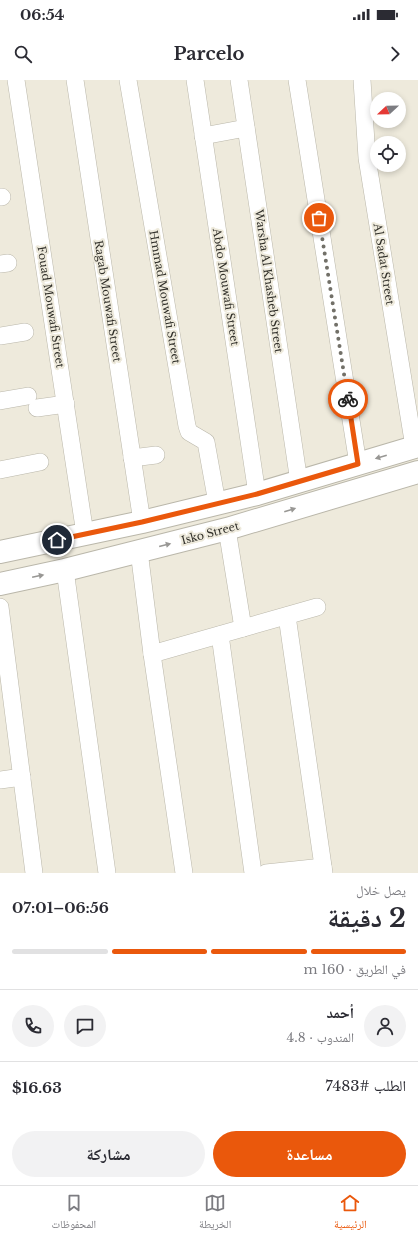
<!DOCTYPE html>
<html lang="ar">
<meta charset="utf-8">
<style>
:root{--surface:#fff;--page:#f2f2f3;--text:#2b2b33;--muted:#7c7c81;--line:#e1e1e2;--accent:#ea580c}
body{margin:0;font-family:"Libre Baskerville","Noto Naskh Arabic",serif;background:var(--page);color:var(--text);direction:rtl;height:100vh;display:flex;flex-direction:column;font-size:15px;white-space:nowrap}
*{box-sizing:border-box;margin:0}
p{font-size:13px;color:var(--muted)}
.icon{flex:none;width:22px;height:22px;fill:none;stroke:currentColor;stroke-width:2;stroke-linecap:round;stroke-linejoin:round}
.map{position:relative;height:793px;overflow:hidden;direction:ltr}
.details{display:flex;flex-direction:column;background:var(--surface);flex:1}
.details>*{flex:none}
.needle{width:26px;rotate:248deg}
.fabs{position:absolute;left:370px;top:12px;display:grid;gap:8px}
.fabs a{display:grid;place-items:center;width:36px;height:36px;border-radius:50%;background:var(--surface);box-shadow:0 2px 6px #0003;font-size:20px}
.pin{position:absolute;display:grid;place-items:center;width:34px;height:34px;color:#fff;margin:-17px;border:2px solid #fff;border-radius:50%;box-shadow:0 1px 4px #0007}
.courier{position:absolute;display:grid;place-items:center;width:40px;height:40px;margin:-20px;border:3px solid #ea580c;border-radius:50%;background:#fff;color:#222;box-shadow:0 1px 5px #0007}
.headline em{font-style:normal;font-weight:800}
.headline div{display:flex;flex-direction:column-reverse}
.headline{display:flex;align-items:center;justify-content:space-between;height:68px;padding:0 12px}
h1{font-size:26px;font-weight:800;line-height:30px}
.bar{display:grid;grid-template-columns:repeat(4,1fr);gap:6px 4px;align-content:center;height:48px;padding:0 12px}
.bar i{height:5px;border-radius:3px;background:var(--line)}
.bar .current{background:var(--accent)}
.bar p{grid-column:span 4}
.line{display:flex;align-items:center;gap:10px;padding:0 12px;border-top:1px solid var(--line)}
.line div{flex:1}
.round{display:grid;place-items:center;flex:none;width:42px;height:42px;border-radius:21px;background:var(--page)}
.primary-button{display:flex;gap:8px;margin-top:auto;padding:8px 12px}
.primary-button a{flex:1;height:46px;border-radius:24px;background:var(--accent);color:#fff;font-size:16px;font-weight:800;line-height:46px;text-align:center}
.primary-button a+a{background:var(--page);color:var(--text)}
.status{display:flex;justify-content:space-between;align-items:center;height:28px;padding:0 20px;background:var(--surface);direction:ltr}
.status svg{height:11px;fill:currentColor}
header{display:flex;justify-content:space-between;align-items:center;height:52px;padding:0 12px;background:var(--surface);font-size:18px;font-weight:800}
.tabs{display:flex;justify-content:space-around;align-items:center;height:56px;border-top:1px solid var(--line);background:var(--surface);font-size:11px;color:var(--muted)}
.tabs a{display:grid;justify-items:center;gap:2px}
.tabs .current{color:var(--accent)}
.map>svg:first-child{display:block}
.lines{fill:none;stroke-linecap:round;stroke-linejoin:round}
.street-casing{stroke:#bab7aa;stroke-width:18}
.secondary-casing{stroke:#bab7aa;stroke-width:24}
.street{stroke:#fff;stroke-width:17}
.secondary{stroke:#fff;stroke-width:22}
.oneway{fill:#989794}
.done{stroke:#727068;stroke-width:4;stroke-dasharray:0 7.2}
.route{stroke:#ea580c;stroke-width:5}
.labels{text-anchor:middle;stroke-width:4;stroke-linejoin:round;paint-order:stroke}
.street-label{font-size:11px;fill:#302f29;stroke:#eeeadc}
</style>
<div class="status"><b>06:54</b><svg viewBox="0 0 49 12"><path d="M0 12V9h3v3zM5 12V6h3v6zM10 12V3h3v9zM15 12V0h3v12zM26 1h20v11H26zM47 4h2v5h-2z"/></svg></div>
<header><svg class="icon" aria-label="forward" viewBox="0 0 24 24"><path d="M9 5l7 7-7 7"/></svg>Parcelo<svg class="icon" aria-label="search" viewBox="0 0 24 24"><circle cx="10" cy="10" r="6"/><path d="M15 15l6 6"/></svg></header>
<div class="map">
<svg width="418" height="793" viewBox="0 0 418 793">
<rect width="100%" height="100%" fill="#eeeadc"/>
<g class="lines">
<g class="street-casing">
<g id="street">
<polyline points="16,0 85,454"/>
<polyline points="75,0 142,442"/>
<polyline points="128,0 187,346 189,352 206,362 217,423"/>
<polyline points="195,0 257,414"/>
<polyline points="239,0 299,402"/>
<polyline points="297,0 358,384"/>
<polyline points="362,0 367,78 414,367"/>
<polyline points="203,56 246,48"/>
<polyline points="0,117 2,117"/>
<polyline points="0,184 8,183"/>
<polyline points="0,256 25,252"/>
<polyline points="0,321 28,316"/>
<polyline points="37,328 66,324"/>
<polyline points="132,378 156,375"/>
<polyline points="0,390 40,382"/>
<polyline points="227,449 243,548"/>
<polyline points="139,471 152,574 184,793"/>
<polyline points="65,490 107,793"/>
<polyline points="0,527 34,793"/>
<polyline points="287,536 324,793"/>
<polyline points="220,555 253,793"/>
<polyline points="152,574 317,527"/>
<polyline points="0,700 22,697"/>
<polyline points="266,793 323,787"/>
</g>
</g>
<g class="secondary-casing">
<g id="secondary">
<polyline points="0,472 142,442 257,414 418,366"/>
<polyline points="0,504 65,490 227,449 418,392"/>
</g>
</g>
<use href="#street" class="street"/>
<use href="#secondary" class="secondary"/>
</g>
<defs><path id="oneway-solid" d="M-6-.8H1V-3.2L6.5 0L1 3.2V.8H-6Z"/></defs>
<g class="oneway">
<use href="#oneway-solid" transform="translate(381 377) rotate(164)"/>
<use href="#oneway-solid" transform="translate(290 430) rotate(-17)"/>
<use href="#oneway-solid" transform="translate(165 465) rotate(-14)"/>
<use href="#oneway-solid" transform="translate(38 496) rotate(-12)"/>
</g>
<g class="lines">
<polyline class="done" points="319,138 348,319"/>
<polyline class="route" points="57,460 142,442 257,414 358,384 348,319"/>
</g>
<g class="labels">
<g class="street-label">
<text transform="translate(384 184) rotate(81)" y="4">Al Sadat Street</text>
<text transform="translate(269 201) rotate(82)" y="4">Warsha Al Khasheb Street</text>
<text transform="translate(226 207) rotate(81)" y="4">Abdo Mouwafi Street</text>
<text transform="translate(165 217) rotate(80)" y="4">Hmmad Mouwafi Street</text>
<text transform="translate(108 221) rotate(81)" y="4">Ragab Mouwafi Street</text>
<text transform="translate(51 227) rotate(81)" y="4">Fouad Mouwafi Street</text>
<text transform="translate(210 453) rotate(-15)" y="4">Isko Street</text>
</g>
</g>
</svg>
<div class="fabs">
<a><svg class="needle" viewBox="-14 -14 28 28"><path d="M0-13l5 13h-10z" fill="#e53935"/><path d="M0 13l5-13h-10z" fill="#7c7c81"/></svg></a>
<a><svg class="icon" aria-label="locate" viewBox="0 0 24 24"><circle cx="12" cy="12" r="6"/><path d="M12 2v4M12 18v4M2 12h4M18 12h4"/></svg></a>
</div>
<div class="pin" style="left:319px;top:138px;background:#ea580c"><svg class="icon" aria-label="bag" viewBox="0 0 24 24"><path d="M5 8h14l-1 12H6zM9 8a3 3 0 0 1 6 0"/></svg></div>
<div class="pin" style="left:57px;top:460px;background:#1f2937"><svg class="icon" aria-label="home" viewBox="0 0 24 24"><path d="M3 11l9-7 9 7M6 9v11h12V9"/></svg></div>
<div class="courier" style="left:348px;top:319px"><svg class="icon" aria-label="bike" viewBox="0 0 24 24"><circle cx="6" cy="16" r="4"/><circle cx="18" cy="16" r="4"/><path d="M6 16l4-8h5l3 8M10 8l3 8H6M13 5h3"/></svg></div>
</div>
<section class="details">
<div class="headline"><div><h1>2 دقيقة</h1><p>يصل خلال</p></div><em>06:56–07:01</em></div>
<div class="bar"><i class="current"></i><i class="current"></i><i class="current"></i><i></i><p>في الطريق · 160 m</p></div>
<div class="line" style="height:72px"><a class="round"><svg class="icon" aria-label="person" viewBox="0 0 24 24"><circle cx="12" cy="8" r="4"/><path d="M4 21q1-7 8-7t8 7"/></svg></a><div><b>أحمد</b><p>المندوب · 4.8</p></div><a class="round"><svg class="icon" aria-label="chat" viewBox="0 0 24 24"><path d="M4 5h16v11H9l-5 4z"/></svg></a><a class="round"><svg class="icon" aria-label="phone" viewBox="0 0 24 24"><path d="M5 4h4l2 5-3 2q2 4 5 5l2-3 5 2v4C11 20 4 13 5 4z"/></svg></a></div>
<div class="line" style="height:52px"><div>الطلب #7483</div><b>$16.63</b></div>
<div class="primary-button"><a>مساعدة</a><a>مشاركة</a></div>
</section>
<nav class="tabs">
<a class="current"><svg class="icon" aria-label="home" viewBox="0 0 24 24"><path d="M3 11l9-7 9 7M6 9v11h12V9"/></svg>الرئيسية</a>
<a><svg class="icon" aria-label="map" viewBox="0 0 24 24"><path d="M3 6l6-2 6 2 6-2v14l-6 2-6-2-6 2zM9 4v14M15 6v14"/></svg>الخريطة</a>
<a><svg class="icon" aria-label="saved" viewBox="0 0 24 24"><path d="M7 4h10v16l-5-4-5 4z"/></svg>المحفوظات</a>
</nav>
